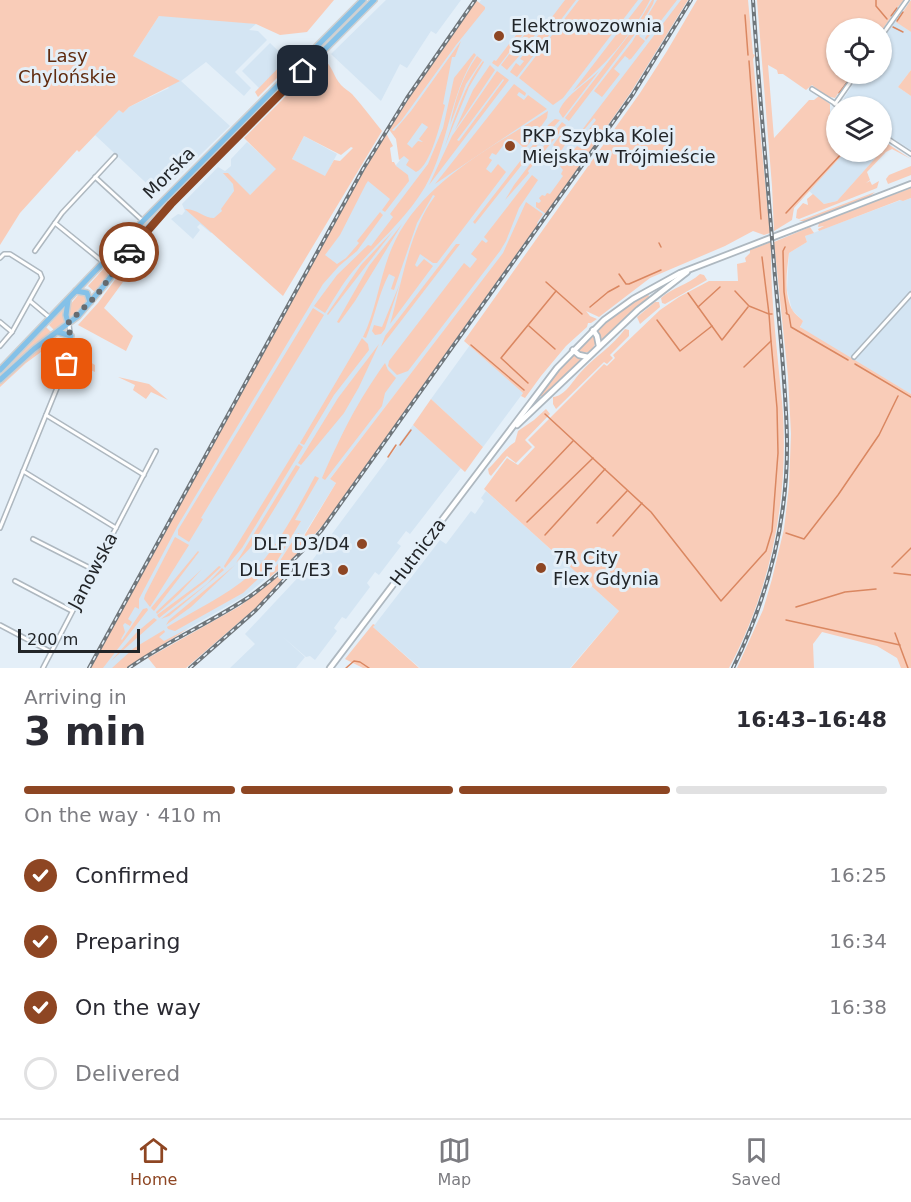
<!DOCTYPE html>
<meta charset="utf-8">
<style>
:root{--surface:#fff;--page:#f7f7f7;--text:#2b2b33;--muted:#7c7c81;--line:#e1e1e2;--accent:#8e4623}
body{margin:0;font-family:"DejaVu Sans",sans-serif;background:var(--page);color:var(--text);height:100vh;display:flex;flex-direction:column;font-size:22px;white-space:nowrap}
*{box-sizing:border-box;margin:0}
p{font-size:20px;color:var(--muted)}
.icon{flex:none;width:33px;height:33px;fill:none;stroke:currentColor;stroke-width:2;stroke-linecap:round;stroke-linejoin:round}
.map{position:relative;height:668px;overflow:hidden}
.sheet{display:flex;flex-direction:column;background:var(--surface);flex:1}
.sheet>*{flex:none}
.controls{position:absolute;left:826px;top:18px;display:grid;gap:12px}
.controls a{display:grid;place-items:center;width:66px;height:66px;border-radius:50%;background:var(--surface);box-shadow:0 2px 4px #0004;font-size:30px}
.scale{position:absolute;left:18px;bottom:15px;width:122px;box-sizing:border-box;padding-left:6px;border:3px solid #222528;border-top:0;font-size:16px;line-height:21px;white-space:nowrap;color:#222528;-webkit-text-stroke:4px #e4eff8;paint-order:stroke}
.pin{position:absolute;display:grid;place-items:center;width:51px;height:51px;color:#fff;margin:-26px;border-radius:12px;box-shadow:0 3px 9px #0006}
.courier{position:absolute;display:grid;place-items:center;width:60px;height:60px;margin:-30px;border:4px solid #8e4623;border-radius:50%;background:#fff;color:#222;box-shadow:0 2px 8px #0007}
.head em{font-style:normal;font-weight:700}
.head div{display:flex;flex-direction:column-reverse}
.head{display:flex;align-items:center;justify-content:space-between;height:102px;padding:0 24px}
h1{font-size:39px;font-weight:700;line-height:45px}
.bar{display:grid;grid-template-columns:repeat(4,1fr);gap:9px 6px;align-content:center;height:72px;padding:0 24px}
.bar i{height:8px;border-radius:4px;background:var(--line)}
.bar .current{background:var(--accent)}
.bar p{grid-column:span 4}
ol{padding:0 24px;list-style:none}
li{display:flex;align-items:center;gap:18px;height:66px}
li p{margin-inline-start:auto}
li .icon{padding:6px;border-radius:50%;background:var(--accent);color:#fff;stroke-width:4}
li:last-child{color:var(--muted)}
li i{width:33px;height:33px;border:3px solid var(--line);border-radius:50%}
.dock{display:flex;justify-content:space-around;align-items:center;height:84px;border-top:2px solid var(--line);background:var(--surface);font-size:16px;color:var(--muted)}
.dock a{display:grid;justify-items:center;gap:3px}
.dock .current{color:var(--accent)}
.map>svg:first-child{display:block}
.built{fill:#d4e5f3}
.green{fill:#f9ccb8;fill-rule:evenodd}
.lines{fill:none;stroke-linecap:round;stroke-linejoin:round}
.stream{stroke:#da8761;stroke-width:1.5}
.street-casing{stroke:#aeb8c0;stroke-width:6}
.secondary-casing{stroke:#aeb8c0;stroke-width:8}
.primary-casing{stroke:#cecfd0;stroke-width:8}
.street{stroke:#fff;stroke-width:3}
.secondary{stroke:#fff;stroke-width:4.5}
.primary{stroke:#84c1e8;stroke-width:5}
.rail-casing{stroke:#6f767b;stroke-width:4}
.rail{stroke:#e4eff8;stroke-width:1.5;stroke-dasharray:4.5;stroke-linecap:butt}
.done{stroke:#666c71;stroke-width:6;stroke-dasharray:0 10.8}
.route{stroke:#8e4623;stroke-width:8}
.poi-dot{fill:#8e4623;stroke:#e4eff8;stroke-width:2}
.labels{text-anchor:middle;stroke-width:6;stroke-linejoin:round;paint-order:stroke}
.poi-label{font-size:18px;fill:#222528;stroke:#e4eff8;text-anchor:start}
.park-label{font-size:18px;fill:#602b0f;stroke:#e4eff8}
.street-label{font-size:18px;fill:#222528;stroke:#e4eff8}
</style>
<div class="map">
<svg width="911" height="668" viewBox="0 0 911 668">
<rect width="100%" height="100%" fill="#e4eff8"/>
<g class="built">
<polygon points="386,0 461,0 436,34 431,31 407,68 400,64 381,101 331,54"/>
<polygon points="481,0 686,0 670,30 631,92 464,328 452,320 330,479 336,483 303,536 298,533 277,565 263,581 245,596 164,642 125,668 95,668 373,162 389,174 400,160 400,136 392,130"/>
<polygon points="177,15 256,24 249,30 258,31 267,40 235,72 251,88 244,96 206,62 181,81 230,126 159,195 95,135 119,109 123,113 129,107 169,88 133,56 159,16"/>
<polygon points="895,21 911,32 911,70 898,87 911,96 911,150 889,136 882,144 882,106 846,106 844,98 860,74 882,74 882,41"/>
<polygon points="270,43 289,61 260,89 242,71"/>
<polygon points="304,136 337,154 325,177 292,159"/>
<polygon points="247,142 277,169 211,233 200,224 197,227 200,230 193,239 171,219 178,214 182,215 185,211 182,204 218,167 225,171 231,166 231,159"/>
<polygon points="845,152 875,152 871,157 874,160 837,201 824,204 808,190"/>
<polygon points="911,198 911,394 802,330 800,325 803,321 792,310 787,290 789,253 807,242 805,236 901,200 903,201"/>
<polygon points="470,345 523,393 483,447 431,399"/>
<polygon points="413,425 461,468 410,534 406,531 397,543 401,546 379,575 375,572 367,583 370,587 346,619 342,617 334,628 337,631 315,660 310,656 306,657 283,637 305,657 296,668 230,668 255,644 245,634 305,570"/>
<polygon points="486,491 619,611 570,668 420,668 373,627 440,540 446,544 471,511 475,514 484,501 481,498"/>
</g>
<g class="green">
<polygon points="0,0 334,0 307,32 280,35 256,24 159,16 133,56 180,81 129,107 123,113 119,110 79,152 77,150 20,213 0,245"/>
<polygon points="565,0 576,0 517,77 510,72 516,63 520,66 524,61 520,59"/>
<polygon points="579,0 638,0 563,98 553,105 519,78"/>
<path d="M643 0H650C632 35 604 67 573 91Z"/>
<polygon points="652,0 654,0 653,4 635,34 569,121 565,118 638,23"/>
<polygon points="657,0 677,0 646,40 645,38 655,23 651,20 639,36 645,41 631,59 628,60 629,59 625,56 614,69 620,74 602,97 594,91 632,42"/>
<polygon points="681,0 688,0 631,92 546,214 536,207 536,202 539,203 541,201 539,198 542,195 545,196 547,193 550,194 563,176 561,174 563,170 560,166 577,146 582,149 588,140 584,137 591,141 593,138 587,132 596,120 594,118 583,131 582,130"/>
<polygon points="697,0 748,0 753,54 755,55 753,59 770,233 764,235 753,231 725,246 650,278 599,317 586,311 590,316 597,319 591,323 588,323 587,327 566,346 541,376 525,398 521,396 523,393 464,341 640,93 667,51"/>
<polygon points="757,0 904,0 890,16 891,17 882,30 882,28 837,28 837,74 851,74 835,98 826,96 812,85 806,90 783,74 778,74 777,70 768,65 774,138 809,100 814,100 819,96 830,104 830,114 834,115 837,111 837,152 845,152 794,208 792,220 774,231 772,186"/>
<polygon points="911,0 911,32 896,22"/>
<path d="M477 1 485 7V9L456 45 401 121 392 130 394 131 411 111 461 41 455 57H452L443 104 445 105C441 121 431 166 416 172L406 165 409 160 404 156 399 160 396 139 388 128 475 2ZM422 123 428 127 419 139 423 142 418 141 412 148 407 144Z"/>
<polygon points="523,26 527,29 498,67 492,63 494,60 496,61"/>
<polygon points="528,30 535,35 526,46 522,43 518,48 520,51 520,55 507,70 501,65"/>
<path d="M474 53 476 55C449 95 449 145 425 187 406 219 377 243 353 271 342 284 334 299 325 313L314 306 337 275 368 245 371 246 393 217 390 214 428 164 443 128 454 78Z"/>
<path d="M477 56 482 60 466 84 450 125C455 100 462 77 477 56Z"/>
<path d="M323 59C333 66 333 76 341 85 345 89 349 91 352 94 363 106 372 119 382 131L283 296 185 209C195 208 204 218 214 218L222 211 221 209 234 191 233 184 223 173H228L250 195 276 169 244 138ZM304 136 341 155 351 147 353 148 340 161 334 160 325 176 292 159Z"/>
<polygon points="285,61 289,61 290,65 258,97 255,92"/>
<path d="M483 61 484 62 469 87 445 146C455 116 464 86 483 61Z"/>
<polygon points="490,65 495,70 455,130 473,90"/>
<polygon points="911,70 911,96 898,87"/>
<path d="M497 71 509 80 429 185 452 136ZM503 79 504 80 459 141 457 140Z"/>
<path d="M599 71 563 118 559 112C562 98 588 82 599 71Z"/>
<polygon points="514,84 526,93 525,96 519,92 517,95 524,100 528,95 547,109 435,184"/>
<path d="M548 111 547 118 525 149 515 140 512 142 508 139 496 155 492 153 489 158 492 160 486 169 491 173 498 164 506 172 437 263H433L420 254 415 265 417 267 424 259 433 266 390 324C402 284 409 230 435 196L433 195 417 223 394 290 391 289 395 277 389 274C378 295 375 317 366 338L363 337C378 306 380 271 395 241 426 179 493 147 548 111Z"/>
<polygon points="555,119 560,120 540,142 475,224 473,222 549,124"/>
<polygon points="562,122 566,125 528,171 529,173 505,200 514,185"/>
<polygon points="567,126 572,134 561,151 553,145"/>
<polygon points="386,133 393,146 390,148 392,162 394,162 396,166 408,175 409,181 385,212 382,210 390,199 368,181 366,184 340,235 325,255 337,264 346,258 359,243 357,241 380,212 383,215 357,251 339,266 323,284 178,525 139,599 139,609 135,607 128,619 132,622 130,626 125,623 123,625 125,632 121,639 122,640 143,609 147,608 148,610 103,668 90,668 333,224"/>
<polygon points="888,144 911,159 892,149 886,152 867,172 870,180 866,183 870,181 872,185 879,181 877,188 799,219 796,218 797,210 803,203 808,205 807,199 813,194 824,204 837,201"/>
<polygon points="911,166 911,175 888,184 886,179 889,175"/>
<polygon points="532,175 538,180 519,208 506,241 500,251 408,371 397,375 388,366 389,361 464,263 470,268 477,259 471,254 482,240 486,243 488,241 484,237"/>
<polygon points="911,188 911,198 903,201 900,200 819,231 818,229 824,226 818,227 819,223"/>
<polygon points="875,192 870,196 806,221 799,221"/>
<polygon points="526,202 543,214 537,223 538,224 324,524 293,558 269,578 267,576 277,565 298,533 304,536 336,483 330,479 503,253"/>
<polygon points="152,215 154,217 130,245 96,293 88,286"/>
<polygon points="402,224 355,301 339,323 337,322 369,266"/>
<path d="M810 227 814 233 805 236 807 242 789 253C787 270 783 295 793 311 795 314 800 318 803 321L800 327 911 394V668H901L897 658 877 646 822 632 813 644 814 668H737L763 610 772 579 784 529 789 486 791 434 788 376 774 242Z"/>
<polygon points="393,231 328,315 327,314 361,265"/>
<path d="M771 242C770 294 777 349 782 402 790 493 772 587 729 668H571L619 611 484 489 507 458 518 465 535 447 528 440 604 364 607 366 615 358 613 355 660 310 679 297 709 281H738L737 264 746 262 745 258 750 253V250Z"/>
<polygon points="456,244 460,244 381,347 385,336"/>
<polygon points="132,257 138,260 129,277 122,277 122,273"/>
<path d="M700 274 704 275 707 280 665 304 662 303 661 298C673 287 688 285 700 274Z"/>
<polygon points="117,277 123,282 104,308 133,336 126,351 78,325 98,303"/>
<polygon points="400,283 385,329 381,334 375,335 372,331 374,325 382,327"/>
<polygon points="648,293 649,297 600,341 596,330 636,299"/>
<polygon points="79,294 86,295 88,300 86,303 68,319 70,305"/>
<polygon points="655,302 659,302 660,307 640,324 637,317"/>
<polygon points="313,308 324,315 201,518 203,519 189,542 178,535 178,530"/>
<polygon points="62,310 64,310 65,323 55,331 49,325"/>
<polygon points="46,327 52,333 4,370"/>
<path d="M625 329 629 330V336L610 355 613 358 607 364 604 362 556 409 553 404V397C565 396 572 382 580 373 594 357 613 346 625 329Z"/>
<path d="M592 334 594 335 596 342 592 350C587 353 582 354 576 350Z"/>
<polygon points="55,338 56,341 26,363 0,387 0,384 23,361"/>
<polygon points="362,338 368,344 369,350 334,395 304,445 300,443"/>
<polygon points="379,344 359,387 344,413 301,465 298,463 338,398"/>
<polygon points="573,353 583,358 545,396 541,396 540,392"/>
<polygon points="76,354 95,365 95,372 81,366 75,357"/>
<path d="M385 363 388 370 396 378 385 393 382 406 325 480 322 478C341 435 357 402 385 363Z"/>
<polygon points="118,377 149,384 168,400 151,392 146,399 133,390 135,385"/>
<polygon points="431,399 483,447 465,472 413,425"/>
<path d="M546 409 550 414 525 440 532 447 516 463 507 456 491 476 489 474 488 469C497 461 505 448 515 442L518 431 534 420Z"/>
<polygon points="299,444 303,447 242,548 225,568 224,566"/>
<polygon points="296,465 300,467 251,547 236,563"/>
<path d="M315 476 319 478 295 520 301 521 277 561 243 593 175 631 168 629 167 627C194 611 225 596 249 576 272 556 300 505 315 476Z"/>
<polygon points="175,537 189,545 150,607 144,599 145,595"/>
<polygon points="198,551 199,552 154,611 151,608"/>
<polygon points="235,565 191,607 166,625 169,620"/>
<polygon points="219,566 221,567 206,581 159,618 157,615 203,581"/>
<polygon points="291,566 294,566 260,604 186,668 156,668 148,658 240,606"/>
<polygon points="222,568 224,570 169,616 161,619 207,584"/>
<polygon points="202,569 179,594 157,614 156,612"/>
<polygon points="154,618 157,620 111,661 137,632"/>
<polygon points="373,624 375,625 373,627 419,668 363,668 345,659"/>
<polygon points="189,628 127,668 112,668 134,648 164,630 165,632 159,637 164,641"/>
</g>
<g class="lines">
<g class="stream">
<polyline points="876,0 876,6 887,19"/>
<polyline points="745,15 748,55"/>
<polyline points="891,16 897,8"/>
<polyline points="897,21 903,12"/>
<polyline points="893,27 903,32"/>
<polyline points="749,61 761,219"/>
<polyline points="839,93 853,74"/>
<polyline points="786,213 843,152"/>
<polyline points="659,243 661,247"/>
<polyline points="785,247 783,251 784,292 787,314"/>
<polyline points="762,257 769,314 772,314"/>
<polyline points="619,274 626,284 629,284 661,270"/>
<polyline points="546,282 582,314"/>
<polyline points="735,291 749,306 769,314 771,341 744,367"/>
<polyline points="688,293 722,340 748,307"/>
<polyline points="590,307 608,292 619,286"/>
<polyline points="698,307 720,287"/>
<polyline points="786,313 789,315 791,327 848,360"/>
<polyline points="657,320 680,351 712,326"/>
<polyline points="529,326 555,349"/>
<polyline points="471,345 524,390"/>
<polyline points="855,364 911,397"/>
<polyline points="528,383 501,358 556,291"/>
<polyline points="545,414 651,512 721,601 766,551 772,531 778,453 777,408 771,341"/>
<polyline points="400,445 411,430"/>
<polyline points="388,457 396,445"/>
<polyline points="516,501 573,441"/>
<polyline points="527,522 593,458"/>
<polyline points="597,523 627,491"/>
<polyline points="786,533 804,539 838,495 879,435 898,396"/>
<polyline points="545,535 605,469"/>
<polyline points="613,536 642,503"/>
<polyline points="892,567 911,548"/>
<polyline points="894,573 911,575"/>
<polyline points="796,607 845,592 876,589"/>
<polyline points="786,620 900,645"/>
<polyline points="895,633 908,668"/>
<polyline points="346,668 354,661 360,662 369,668"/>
</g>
<g class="street-casing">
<g id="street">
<polyline points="882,35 907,0"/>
<polyline points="812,89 839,106"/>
<polyline points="835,104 856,74"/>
<polyline points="882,135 911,154"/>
<polyline points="95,177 143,221"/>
<polyline points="55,223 103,262"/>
<polyline points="35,251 62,213 115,156"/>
<polyline points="0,258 4,254 10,254 40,273 42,278 12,332 0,346"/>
<polyline points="30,301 49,317"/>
<polyline points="0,322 12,332"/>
<polyline points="854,357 911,294"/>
<polyline points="46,415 144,475"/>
<polyline points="23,471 116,528"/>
<polyline points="0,528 70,356 72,347 69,325"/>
<polyline points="33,539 94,570"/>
<polyline points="15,581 72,611"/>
<polyline points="0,625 51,652"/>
<polyline points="43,668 156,451"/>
</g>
</g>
<g class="secondary-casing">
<g id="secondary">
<polyline points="593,330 597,336 599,346"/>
<polyline points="573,350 579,355 588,357"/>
<polyline points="517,425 638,310 687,272"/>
<polyline points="330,668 557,368 604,320 633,299 680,273 911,184"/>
</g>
</g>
<g class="primary-casing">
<g id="primary">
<polyline points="76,291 87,293 90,302"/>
<polyline points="68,323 66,315 68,301"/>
<polyline points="58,332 71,336"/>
<polyline points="0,370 143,221 363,0"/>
<polyline points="0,380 34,349 78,316 103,287 149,226 374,0"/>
</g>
</g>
<use href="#street" class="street"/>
<use href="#secondary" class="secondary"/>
<use href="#primary" class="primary"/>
<g class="rail-casing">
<g id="rail">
<polyline points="89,668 363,169 407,98 475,0"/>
<path d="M129 668C167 641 210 623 249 597 276 578 299 556 321 531L633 94 691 0"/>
<polyline points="190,668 256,610 296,567"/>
<path d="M733 668C768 597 788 520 787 440 786 386 780 331 775 277 768 184 759 92 753 0"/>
</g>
</g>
<use href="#rail" class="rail"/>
</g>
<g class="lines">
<polyline class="done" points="67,364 72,347 68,323 96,296 129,252"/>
<polyline class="route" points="129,252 171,204 303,71"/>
</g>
<g class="poi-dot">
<circle cx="499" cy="36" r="6"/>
<circle cx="510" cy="146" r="6"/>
<circle cx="362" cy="544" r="6"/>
<circle cx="541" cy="568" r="6"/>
<circle cx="343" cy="570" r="6"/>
</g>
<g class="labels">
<g class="poi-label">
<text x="511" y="32">Elektrowozownia<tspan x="511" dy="21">SKM</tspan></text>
<text x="522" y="142">PKP Szybka Kolej<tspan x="522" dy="21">Miejska w Trójmieście</tspan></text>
<text x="350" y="550" text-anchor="end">DLF D3/D4</text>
<text x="553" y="564">7R City<tspan x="553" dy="21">Flex Gdynia</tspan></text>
<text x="331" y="576" text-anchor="end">DLF E1/E3</text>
</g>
<g class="park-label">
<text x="67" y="62">Lasy<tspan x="67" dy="21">Chylońskie</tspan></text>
</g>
<g class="street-label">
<text transform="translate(169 173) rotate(-45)" y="6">Morska</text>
<text transform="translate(418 552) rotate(-53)" y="6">Hutnicza</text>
<text transform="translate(93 571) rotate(-62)" y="6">Janowska</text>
</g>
</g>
</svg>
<div class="controls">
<a><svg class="icon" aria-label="locate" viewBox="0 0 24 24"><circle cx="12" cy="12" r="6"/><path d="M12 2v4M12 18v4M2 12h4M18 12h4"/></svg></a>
<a><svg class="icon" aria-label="layers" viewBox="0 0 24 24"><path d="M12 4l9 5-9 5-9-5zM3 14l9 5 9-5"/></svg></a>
</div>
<div class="scale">200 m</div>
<div class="pin" style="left:67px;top:364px;background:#ea580c"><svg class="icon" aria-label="bag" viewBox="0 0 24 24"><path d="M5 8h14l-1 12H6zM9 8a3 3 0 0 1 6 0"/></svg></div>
<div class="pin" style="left:303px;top:71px;background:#1f2937"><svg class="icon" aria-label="home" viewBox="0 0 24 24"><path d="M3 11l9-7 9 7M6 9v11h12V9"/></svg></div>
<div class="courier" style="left:129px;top:252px"><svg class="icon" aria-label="car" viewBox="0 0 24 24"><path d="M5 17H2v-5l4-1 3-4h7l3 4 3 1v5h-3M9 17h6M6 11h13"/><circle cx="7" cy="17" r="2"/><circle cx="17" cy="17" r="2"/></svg></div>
</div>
<section class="sheet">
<div class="head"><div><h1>3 min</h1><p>Arriving in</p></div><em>16:43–16:48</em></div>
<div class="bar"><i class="current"></i><i class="current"></i><i class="current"></i><i></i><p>On the way · 410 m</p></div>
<ol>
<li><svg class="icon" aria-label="check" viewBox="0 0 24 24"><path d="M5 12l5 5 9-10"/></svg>Confirmed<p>16:25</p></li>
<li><svg class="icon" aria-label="check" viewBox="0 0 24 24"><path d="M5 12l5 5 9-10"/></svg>Preparing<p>16:34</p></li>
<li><svg class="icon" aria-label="check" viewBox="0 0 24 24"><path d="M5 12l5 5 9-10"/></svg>On the way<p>16:38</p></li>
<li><i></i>Delivered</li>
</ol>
</section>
<nav class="dock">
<a class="current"><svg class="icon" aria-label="home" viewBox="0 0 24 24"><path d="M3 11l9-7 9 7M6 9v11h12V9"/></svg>Home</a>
<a><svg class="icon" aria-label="map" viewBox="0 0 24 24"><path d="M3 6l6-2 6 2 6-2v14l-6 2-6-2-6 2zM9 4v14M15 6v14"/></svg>Map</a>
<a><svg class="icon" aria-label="saved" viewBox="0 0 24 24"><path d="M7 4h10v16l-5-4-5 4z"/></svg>Saved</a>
</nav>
